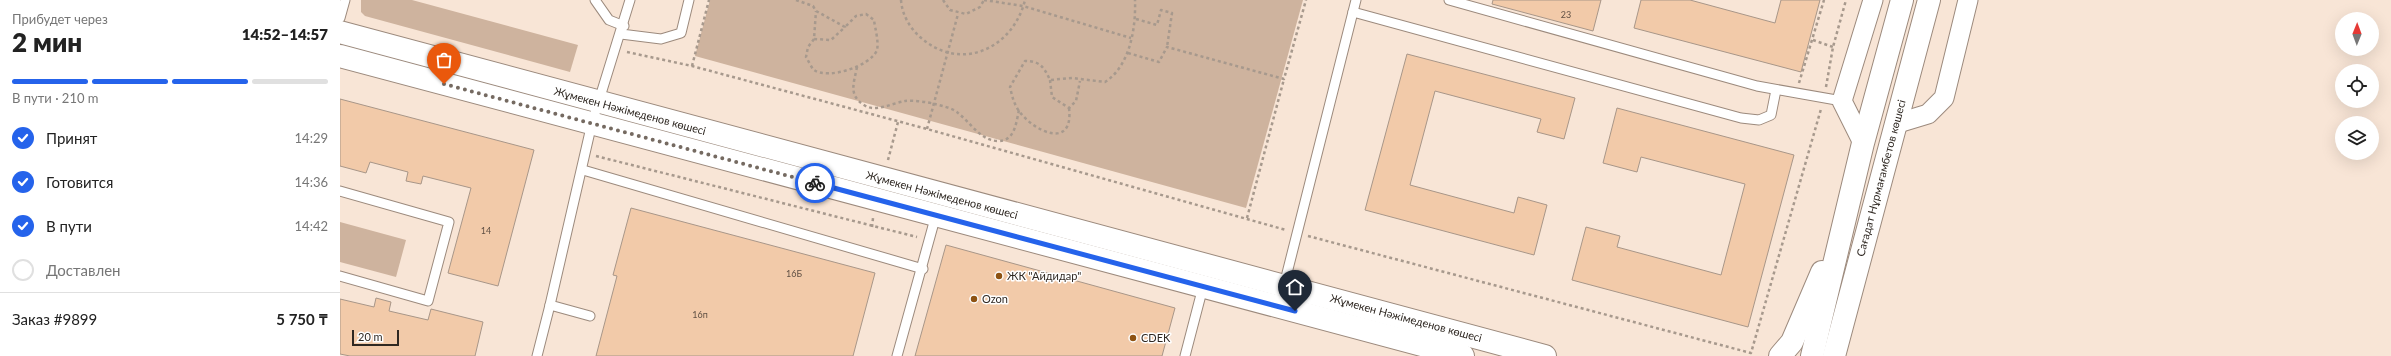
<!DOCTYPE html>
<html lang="ru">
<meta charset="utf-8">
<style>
:root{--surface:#fff;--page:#f6f6f6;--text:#222;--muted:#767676;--line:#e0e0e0;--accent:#2563eb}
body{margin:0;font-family:Lato,sans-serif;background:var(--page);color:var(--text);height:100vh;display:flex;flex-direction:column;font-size:15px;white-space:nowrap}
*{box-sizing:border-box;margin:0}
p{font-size:13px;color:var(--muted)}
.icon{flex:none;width:22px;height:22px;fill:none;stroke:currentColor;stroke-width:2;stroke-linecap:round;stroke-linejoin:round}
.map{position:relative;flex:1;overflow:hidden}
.sheet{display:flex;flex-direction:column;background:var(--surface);width:340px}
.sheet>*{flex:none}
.needle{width:26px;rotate:1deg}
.controls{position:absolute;left:1995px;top:12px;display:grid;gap:8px}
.controls a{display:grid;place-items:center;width:44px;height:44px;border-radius:50%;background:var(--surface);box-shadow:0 4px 16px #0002;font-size:20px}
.scale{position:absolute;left:12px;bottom:10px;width:47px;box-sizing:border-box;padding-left:4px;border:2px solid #2f2822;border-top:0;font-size:11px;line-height:14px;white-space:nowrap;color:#2f2822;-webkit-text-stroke:3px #fff;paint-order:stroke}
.pin{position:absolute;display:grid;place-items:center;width:34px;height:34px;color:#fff;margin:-41px -17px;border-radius:50% 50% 50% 0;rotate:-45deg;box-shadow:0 0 4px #0007}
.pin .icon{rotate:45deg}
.courier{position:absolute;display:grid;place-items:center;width:40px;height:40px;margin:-20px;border:3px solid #2563eb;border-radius:50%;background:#fff;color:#222;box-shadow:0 1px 5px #0007}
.summary em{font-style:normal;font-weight:800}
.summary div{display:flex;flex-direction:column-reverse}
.summary{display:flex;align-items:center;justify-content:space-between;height:68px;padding:0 12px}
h1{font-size:26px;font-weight:800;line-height:30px}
.bar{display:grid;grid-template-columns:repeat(4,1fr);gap:6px 4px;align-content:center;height:48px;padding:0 12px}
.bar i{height:5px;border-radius:3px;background:var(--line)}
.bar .on{background:var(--accent)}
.bar p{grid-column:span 4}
.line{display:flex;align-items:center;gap:10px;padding:0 12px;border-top:1px solid var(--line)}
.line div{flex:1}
ol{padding:0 12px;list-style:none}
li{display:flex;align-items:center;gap:12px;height:44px}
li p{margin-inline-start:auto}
li .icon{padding:4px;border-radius:50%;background:var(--accent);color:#fff;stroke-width:4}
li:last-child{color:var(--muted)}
li i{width:22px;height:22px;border:2px solid var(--line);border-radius:50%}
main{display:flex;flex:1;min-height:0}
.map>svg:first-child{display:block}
.green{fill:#ceb39e}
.building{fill:#f2caa9;stroke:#a89688}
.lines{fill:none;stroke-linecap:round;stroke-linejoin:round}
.lane-casing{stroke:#9c8a7d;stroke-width:11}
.street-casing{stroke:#9c8a7d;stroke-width:21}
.secondary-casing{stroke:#9c8a7d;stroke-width:24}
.path{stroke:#a7998d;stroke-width:2.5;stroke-dasharray:3 3;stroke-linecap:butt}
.lane{stroke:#fff;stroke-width:9}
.street{stroke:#fff;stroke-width:19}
.secondary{stroke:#fff;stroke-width:22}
.done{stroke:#756a61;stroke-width:4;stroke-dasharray:0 7.2}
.route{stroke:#2563eb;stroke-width:5}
.poi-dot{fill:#8e5212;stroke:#fff;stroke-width:1.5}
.labels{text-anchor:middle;stroke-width:3;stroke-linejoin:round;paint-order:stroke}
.number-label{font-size:9px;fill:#605044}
.street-label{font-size:11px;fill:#2f2822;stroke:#fff}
.poi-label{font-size:11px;fill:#2f2822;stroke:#fff;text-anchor:start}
</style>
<main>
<section class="sheet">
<div class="summary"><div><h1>2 мин</h1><p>Прибудет через</p></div><em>14:52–14:57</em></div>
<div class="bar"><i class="on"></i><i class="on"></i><i class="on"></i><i></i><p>В пути · 210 m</p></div>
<ol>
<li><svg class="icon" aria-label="check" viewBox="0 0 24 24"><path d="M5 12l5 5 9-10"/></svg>Принят<p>14:29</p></li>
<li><svg class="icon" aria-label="check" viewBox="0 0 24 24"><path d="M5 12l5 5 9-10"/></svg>Готовится<p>14:36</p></li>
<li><svg class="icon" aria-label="check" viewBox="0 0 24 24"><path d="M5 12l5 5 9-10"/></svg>В пути<p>14:42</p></li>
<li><i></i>Доставлен</li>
</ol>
<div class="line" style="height:52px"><div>Заказ #9899</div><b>5 750 ₸</b></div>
</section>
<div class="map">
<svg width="2051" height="356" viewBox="0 0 2051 356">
<rect width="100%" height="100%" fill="#f8e5d6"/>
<g class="green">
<polygon points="21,0 72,0 238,45 230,72 25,16 21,12"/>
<polygon points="370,0 963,0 906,208 355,56"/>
<polygon points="0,222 66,240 56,277 0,262"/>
</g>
<g class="building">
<polygon points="1153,0 1261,0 1253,31 1152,4"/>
<polygon points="1301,0 1350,0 1435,23 1441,0 1480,0 1461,72 1294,28"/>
<polygon points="1067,54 1235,98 1224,139 1197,132 1201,119 1095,91 1070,185 1174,213 1178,197 1207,205 1194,255 1025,210"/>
<polygon points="0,99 194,150 158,286 108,273 131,188 83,176 81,184 66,181 68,172 30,162 26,173 0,166"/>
<polygon points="1277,108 1454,155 1408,327 1232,280 1246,227 1280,236 1277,247 1381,275 1405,184 1301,157 1297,172 1263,163"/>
<polygon points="291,208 535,273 513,356 256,356 277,276 273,275"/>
<polygon points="606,245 835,308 822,356 575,356"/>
<polygon points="36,298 51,302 49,311 88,320 91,309 143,322 135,356 10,356 0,354 0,299 34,307"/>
</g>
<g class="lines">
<g class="lane-casing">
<g id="lane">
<polyline points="255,0 269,20 284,26"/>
<polyline points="1109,0 1417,86 1502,101"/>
<polyline points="1013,12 1401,118 1419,120 1431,115 1436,90"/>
<polyline points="0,18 5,0"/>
<polyline points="281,34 321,39 341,33 349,0"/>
<polyline points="243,170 583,269"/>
<polyline points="0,191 109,222 88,301 0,276"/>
<polyline points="944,285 1016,0"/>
<polyline points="250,316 210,305 252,123 290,0"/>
<polyline points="197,356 210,305"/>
<polyline points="557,356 596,215"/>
<polyline points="845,356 863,287"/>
</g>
</g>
<g class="street-casing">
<g id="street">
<polyline points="1555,124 1588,114 1604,98 1628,0"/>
<polyline points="1523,143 1502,101 1533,0"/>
</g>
</g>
<g class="secondary-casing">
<g id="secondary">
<polyline points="0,32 1205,356"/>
<polyline points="0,56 1123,356"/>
<polyline points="1440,356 1452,342 1482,272"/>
<polyline points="1472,356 1523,143 1562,0"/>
<polyline points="1494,356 1589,0"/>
</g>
</g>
<g class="path">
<polyline points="456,0 473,6 476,11 505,27 491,40 474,39 476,11"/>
<path d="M561 0C562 14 569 27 580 37 620 73 673 49 685 0"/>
<polyline points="603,0 610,10 626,14 640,7 644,0"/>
<polyline points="644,0 683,6 791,38"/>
<polyline points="796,19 817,25 821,10 832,13 827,47"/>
<path d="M474 39 468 47 466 57C468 60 471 67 474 70 488 80 531 66 537 50 539 42 535 28 534 20L526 14 516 16 505 27"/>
<polyline points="1473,40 1493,47"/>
<polyline points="287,52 352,66 587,129 946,230"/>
<polyline points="788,53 819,62 827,47 944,79 966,0"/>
<polyline points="352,66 369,0"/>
<path d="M517 67C514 83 508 95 524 105 535 113 552 103 565 101 573 100 587 102 595 104 602 106 613 108 618 113 630 122 640 140 657 141 675 142 676 123 679 110"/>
<polyline points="710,80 712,97 729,108 736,101 740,81"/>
<polyline points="1459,83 1484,0"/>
<polyline points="1486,87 1493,47 1506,0"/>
<path d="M729 108C734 150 694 132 679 111 674 104 672 96 670 87L685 61C700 61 704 67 710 80L732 78 765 82C790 66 796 28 795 0"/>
<polyline points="587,129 618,14"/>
<polyline points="256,156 577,237"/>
<polyline points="548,160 558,122"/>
<polyline points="907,218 944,79"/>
<polyline points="532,227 533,218"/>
<polyline points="968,236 1411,353 1481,109"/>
</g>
<use href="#lane" class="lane"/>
<use href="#street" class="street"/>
<use href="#secondary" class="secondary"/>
</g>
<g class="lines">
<polyline class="done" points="104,84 475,183"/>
<polyline class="route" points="475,183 955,311"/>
</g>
<g class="poi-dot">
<circle cx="659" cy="276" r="4"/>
<circle cx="634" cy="299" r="4"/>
<circle cx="793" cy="338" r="4"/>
</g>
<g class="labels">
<g class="number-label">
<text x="1226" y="18">23</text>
<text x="146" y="234">14</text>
<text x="454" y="277">16Б</text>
<text x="360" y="318">16п</text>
</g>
<g class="street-label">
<text transform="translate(290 111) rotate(15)" y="4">Жұмекен Нәжімеденов көшесі</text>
<text transform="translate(1541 178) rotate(-75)" y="4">Сағадат Нұрмағамбетов көшесі</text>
<text transform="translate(602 195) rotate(15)" y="4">Жұмекен Нәжімеденов көшесі</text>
<text transform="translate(1066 318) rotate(15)" y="4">Жұмекен Нәжімеденов көшесі</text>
</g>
<g class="poi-label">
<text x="667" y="280">ЖК "Айдидар"</text>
<text x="642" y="303">Ozon</text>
<text x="801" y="342">CDEK</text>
</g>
</g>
</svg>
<div class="controls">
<a><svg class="needle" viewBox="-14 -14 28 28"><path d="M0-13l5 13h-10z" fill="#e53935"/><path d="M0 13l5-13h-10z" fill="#767676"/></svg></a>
<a><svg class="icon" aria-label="locate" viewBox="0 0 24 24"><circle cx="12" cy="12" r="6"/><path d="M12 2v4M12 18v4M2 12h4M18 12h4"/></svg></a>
<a><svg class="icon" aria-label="layers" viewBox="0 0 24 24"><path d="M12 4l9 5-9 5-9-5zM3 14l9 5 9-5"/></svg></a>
</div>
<div class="scale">20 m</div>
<div class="pin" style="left:104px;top:84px;background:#ea580c"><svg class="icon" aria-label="bag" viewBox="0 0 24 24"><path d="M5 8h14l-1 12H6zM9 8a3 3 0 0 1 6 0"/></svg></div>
<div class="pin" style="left:955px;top:311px;background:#1f2937"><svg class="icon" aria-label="home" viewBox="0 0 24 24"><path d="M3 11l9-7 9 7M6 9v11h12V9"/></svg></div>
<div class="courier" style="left:475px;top:183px"><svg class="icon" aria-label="bike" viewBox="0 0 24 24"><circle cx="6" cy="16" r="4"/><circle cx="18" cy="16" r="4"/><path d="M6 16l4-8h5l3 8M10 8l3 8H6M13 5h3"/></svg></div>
</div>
</main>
